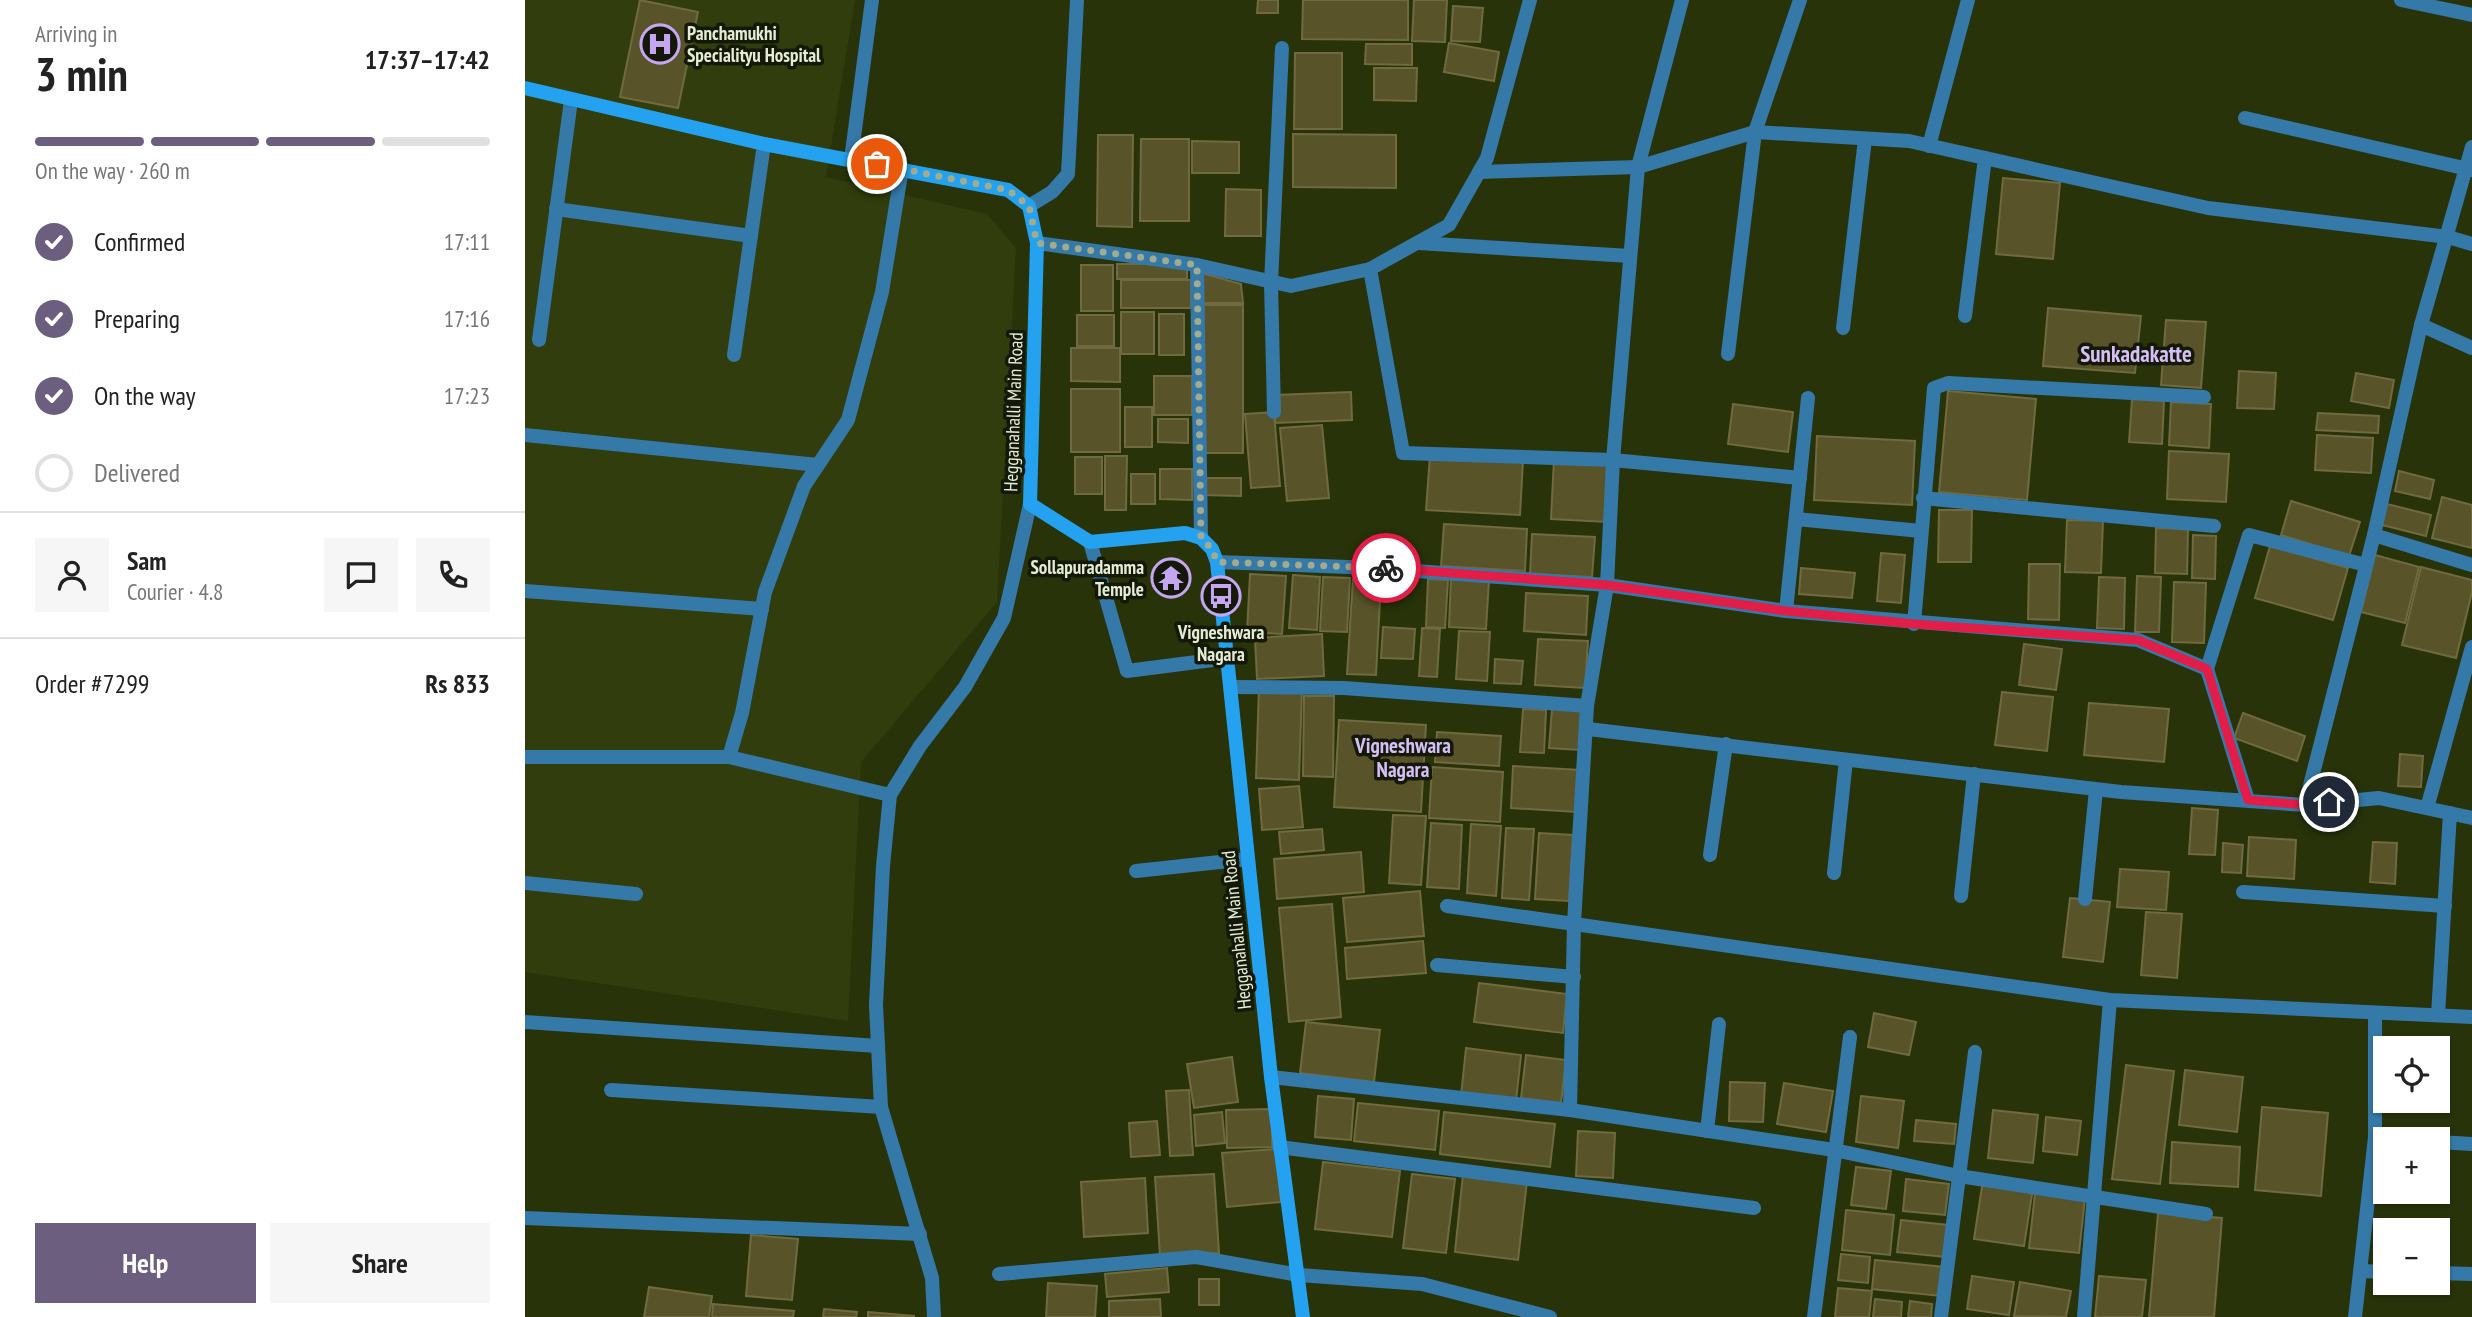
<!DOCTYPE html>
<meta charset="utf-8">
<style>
:root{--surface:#fff;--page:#f6f6f6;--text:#222;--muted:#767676;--line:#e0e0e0;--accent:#6b5e7f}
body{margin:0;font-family:"PT Sans Narrow",sans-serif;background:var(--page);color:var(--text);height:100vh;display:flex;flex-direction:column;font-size:26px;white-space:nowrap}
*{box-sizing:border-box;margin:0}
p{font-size:23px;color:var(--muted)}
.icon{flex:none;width:38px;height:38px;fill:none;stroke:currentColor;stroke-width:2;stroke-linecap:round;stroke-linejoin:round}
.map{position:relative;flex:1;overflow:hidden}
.drawer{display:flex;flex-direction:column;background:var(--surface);width:525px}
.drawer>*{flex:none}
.fabs{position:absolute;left:1848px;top:1036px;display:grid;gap:14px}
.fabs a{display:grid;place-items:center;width:77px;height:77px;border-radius:0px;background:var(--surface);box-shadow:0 2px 5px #0004;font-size:35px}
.pin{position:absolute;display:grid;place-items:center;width:60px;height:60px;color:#fff;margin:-30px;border:4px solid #fff;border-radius:50%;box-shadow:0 2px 7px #0007}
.courier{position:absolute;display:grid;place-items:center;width:70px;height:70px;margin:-35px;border:5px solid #e11d48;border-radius:50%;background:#fff;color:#222;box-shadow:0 2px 9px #0007}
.overview em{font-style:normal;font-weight:800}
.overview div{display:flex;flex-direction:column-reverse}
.overview{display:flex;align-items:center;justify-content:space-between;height:119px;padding:0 35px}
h1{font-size:46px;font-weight:800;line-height:52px}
.bar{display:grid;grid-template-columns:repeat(4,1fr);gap:10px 7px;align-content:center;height:84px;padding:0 35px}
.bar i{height:9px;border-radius:5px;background:var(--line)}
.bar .current{background:var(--accent)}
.bar p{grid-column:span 4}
.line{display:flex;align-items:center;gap:18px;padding:0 35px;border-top:2px solid var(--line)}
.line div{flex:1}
.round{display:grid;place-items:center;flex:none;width:74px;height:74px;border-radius:0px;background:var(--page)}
ol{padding:0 35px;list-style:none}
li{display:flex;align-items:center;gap:21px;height:77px}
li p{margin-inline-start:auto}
li .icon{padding:7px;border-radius:50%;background:var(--accent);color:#fff;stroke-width:4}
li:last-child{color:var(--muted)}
li i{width:38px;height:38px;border:4px solid var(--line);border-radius:50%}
.button{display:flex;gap:14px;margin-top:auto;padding:14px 35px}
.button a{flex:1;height:80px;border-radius:0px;background:var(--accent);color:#fff;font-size:28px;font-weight:800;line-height:80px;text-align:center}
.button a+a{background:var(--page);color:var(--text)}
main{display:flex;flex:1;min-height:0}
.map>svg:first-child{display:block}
.built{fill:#313d0c}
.building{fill:#585329;stroke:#6f6a3f;stroke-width:2}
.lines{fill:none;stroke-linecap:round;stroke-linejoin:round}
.lane{stroke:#3579a9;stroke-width:14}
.street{stroke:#3579a9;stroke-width:14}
.secondary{stroke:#25a2ef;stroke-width:14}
.done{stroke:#a2ab8e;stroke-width:7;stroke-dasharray:0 12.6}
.route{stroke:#e11d48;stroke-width:9}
.labels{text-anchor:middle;stroke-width:7;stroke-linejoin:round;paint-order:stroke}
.poi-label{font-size:19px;font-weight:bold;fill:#e4ecd5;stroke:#131808;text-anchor:start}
.street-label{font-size:19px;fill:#e4ecd5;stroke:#131808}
.neighbourhood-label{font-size:21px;font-weight:bold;fill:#d5bff7;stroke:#131808}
.quarter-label{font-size:23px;font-weight:bold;fill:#d5bff7;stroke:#131808}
</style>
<main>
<section class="drawer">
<div class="overview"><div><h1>3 min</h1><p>Arriving in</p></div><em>17:37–17:42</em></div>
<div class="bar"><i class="current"></i><i class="current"></i><i class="current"></i><i></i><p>On the way · 260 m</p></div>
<ol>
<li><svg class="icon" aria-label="check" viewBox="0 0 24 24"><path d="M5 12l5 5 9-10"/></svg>Confirmed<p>17:11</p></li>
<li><svg class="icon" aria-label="check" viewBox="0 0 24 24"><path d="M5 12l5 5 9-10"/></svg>Preparing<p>17:16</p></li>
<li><svg class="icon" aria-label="check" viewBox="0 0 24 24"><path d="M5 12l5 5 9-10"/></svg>On the way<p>17:23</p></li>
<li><i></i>Delivered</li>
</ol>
<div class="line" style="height:126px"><a class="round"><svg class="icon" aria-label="person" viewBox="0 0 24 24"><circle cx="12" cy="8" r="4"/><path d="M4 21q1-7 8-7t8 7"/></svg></a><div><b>Sam</b><p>Courier · 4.8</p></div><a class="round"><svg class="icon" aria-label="chat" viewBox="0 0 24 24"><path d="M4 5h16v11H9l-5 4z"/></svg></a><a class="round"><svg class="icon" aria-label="phone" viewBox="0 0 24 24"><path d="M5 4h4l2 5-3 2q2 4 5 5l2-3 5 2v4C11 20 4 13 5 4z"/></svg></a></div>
<div class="line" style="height:91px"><div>Order #7299</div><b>Rs 833</b></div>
<div class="button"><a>Help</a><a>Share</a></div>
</section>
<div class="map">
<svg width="1947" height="1317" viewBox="0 0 1947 1317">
<rect width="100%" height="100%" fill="#28330a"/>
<polygon class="built" points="0,0 330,0 301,177 462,214 491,248 472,602 336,762 323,1021 0,972"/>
<g class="building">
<polygon points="115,0 173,12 153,108 95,97"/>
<polygon points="733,0 753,0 753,13 732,13"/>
<polygon points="778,0 883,0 883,40 777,39"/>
<polygon points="889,0 922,0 920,42 887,41"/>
<polygon points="928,6 958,8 955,42 926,41"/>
<polygon points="924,43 974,52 969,81 919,72"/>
<polygon points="841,44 887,44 887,65 840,64"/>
<polygon points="770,53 817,53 817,129 769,129"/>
<polygon points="849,68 892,68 891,101 849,100"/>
<polygon points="768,134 871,135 871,188 768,187"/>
<polygon points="573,135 608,135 607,227 572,226"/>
<polygon points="616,139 664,139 664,221 615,221"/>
<polygon points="667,141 714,142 714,173 667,173"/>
<polygon points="1478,178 1535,183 1528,259 1471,254"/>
<polygon points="701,189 736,190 736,236 700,236"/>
<rect x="592" y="264" width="70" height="15"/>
<rect x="556" y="265" width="32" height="46"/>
<polygon points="676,273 716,284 718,303 676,303"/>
<rect x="596" y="280" width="70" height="28"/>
<polygon points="678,305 718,305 718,453 677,453"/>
<polygon points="1523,308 1616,316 1610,373 1518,366"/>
<rect x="596" y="312" width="33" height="42"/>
<rect x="634" y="314" width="25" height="41"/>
<rect x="552" y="315" width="37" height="31"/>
<polygon points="1641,320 1681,322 1676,388 1636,385"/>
<polygon points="546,348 595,348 595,382 546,381"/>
<polygon points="1714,371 1751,373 1749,409 1712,408"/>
<polygon points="1831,373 1869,380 1864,408 1826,401"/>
<rect x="629" y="376" width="38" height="39"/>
<rect x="546" y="389" width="49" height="63"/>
<polygon points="1423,391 1511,399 1502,500 1414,492"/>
<polygon points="826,392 827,420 750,423 750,395"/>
<polygon points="1607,399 1639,401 1637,444 1604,442"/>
<polygon points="1646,402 1686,404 1684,448 1644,445"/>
<polygon points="1208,404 1268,412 1263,452 1203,444"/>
<rect x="600" y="407" width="27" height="40"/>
<polygon points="749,412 755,486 726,488 720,414"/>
<polygon points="1793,413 1854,416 1853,433 1791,430"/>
<polygon points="633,419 663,419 663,443 633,442"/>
<polygon points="797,425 804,498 762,501 755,428"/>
<polygon points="1792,435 1848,438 1846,473 1790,470"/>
<polygon points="1292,436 1390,441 1387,505 1289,500"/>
<polygon points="1644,451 1704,454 1701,502 1642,499"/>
<polygon points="580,456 602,456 601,510 580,510"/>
<polygon points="905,456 998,461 995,515 901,510"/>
<rect x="550" y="457" width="27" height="37"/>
<polygon points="1029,459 1085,462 1082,522 1026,519"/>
<polygon points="635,469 667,469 667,500 635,499"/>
<polygon points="1874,471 1909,480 1905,499 1870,491"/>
<rect x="606" y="474" width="24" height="30"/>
<polygon points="676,478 716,478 716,496 676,495"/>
<polygon points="1917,497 1947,505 1947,548 1907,538"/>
<polygon points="1766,501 1835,522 1824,556 1756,535"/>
<polygon points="1862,504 1906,515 1901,536 1857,525"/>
<polygon points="1414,510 1447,510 1446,562 1413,562"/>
<polygon points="1542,520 1578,521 1576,573 1540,572"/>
<polygon points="919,524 1002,529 1000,571 916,566"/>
<polygon points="1631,528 1663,529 1662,574 1630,573"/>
<polygon points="1007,534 1070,537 1067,577 1005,574"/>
<polygon points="1668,535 1691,536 1690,579 1667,578"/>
<polygon points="1745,546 1823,568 1808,620 1730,598"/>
<polygon points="1356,553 1380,555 1376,603 1352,601"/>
<polygon points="1850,555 1894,567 1880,623 1836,612"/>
<polygon points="1504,564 1535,564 1534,620 1503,619"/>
<polygon points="1896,567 1947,580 1947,592 1931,658 1877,645"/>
<polygon points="1276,568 1330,573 1327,598 1274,594"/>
<polygon points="725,574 761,576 757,634 722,632"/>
<polygon points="768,575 795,577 792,630 764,628"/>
<polygon points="1612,576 1636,577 1634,632 1610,632"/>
<polygon points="798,577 825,578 822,632 795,631"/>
<polygon points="1574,577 1600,578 1599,629 1572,628"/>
<polygon points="926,578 964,580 961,629 924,627"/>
<polygon points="828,579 856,581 851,675 822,674"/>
<polygon points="903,579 923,580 920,628 901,627"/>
<polygon points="1649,582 1681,583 1679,643 1647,642"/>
<polygon points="1001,593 1063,596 1061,635 999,631"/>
<polygon points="858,627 890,629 888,659 856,658"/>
<polygon points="897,628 915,629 912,677 894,676"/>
<polygon points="934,631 965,632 962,681 931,679"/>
<polygon points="797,634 799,676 732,679 730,638"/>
<polygon points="1013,639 1063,641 1060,688 1010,685"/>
<polygon points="1499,644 1537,649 1531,690 1494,685"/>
<polygon points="970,659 998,661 996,684 969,683"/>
<polygon points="734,687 777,689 774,780 731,778"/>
<polygon points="1477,692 1528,697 1522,751 1470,745"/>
<polygon points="779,696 809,696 808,777 778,776"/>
<polygon points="1564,703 1644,709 1639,762 1559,755"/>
<polygon points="998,709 1021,710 1019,753 995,752"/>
<polygon points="1027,709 1058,710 1055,750 1024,748"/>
<polygon points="1718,713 1780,736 1772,761 1709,738"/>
<polygon points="814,720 901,725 896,812 809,807"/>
<polygon points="912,732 976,736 974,766 910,762"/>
<polygon points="1875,754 1898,756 1896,787 1873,786"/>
<polygon points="988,766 1055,770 1052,812 986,808"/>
<polygon points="907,767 978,772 975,822 904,818"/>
<polygon points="774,786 778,827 737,830 734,789"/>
<polygon points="1667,808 1693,810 1690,855 1664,854"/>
<polygon points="868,815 901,816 896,885 864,883"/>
<polygon points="906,823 937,825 934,889 902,887"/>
<polygon points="946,824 976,826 971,896 942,893"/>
<polygon points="981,828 1009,829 1004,900 977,898"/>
<polygon points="797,829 799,850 756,854 754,832"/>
<polygon points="1014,833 1048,835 1044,901 1010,899"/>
<polygon points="1724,837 1771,840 1769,879 1722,876"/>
<polygon points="1848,842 1872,843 1870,884 1845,882"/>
<polygon points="1698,843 1718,845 1716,873 1697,872"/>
<polygon points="836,852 839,892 752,899 749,859"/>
<polygon points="1595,869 1644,872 1641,910 1592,907"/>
<polygon points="895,891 899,936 822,942 818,898"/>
<polygon points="1545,898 1585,902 1578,962 1538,957"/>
<polygon points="807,904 816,1017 764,1022 754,908"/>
<polygon points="1621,912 1657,914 1652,978 1616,975"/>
<polygon points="898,941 901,973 822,979 820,948"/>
<polygon points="954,983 1042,994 1038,1033 949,1022"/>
<polygon points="1349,1013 1391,1022 1384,1055 1343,1047"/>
<polygon points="781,1022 855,1030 849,1082 775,1073"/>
<polygon points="941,1048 996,1055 991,1101 936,1095"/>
<polygon points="1001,1055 1041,1060 1036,1103 996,1098"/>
<polygon points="707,1057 713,1102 669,1108 662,1064"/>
<polygon points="1601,1065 1649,1071 1635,1184 1587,1179"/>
<polygon points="1660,1070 1718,1077 1712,1132 1654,1125"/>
<polygon points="1205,1082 1240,1083 1238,1122 1204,1121"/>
<polygon points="1259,1083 1308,1091 1301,1132 1252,1124"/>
<polygon points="664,1090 668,1155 645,1156 641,1091"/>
<polygon points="793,1096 829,1099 826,1140 790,1137"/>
<polygon points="1336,1096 1379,1101 1373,1148 1331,1142"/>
<polygon points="833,1103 914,1111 910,1150 829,1141"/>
<polygon points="1737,1107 1803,1113 1796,1196 1730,1190"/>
<polygon points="747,1109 747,1147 702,1148 701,1110"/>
<polygon points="1468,1110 1513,1115 1508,1163 1463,1158"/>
<polygon points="697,1112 700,1143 671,1146 669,1115"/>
<polygon points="919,1112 1030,1124 1025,1167 915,1154"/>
<polygon points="1521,1117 1556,1121 1552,1155 1518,1151"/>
<polygon points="1391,1120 1431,1124 1429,1144 1389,1141"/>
<polygon points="632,1121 635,1155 606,1157 604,1123"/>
<polygon points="1053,1131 1090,1133 1088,1178 1051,1176"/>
<polygon points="1647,1142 1715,1147 1713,1187 1645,1183"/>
<polygon points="751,1149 756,1202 702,1207 697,1153"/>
<polygon points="798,1162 875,1171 867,1237 790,1229"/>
<polygon points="1331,1167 1366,1171 1361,1209 1326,1205"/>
<polygon points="689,1174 694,1253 635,1256 630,1177"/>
<polygon points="887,1174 930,1179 921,1253 878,1248"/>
<polygon points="938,1174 1002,1181 993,1260 930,1252"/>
<polygon points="620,1178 623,1233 559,1237 556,1182"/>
<polygon points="1381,1179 1424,1184 1420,1215 1378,1211"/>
<polygon points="1458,1180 1508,1188 1499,1246 1449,1239"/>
<polygon points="1510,1193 1560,1198 1554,1253 1504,1248"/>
<polygon points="1321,1210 1369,1215 1365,1255 1317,1250"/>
<polygon points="1633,1213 1697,1218 1689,1317 1624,1317"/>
<polygon points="1376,1220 1423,1225 1420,1257 1372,1252"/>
<polygon points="226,1235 273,1239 267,1300 221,1296"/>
<polygon points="1316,1254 1345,1257 1343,1283 1313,1280"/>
<polygon points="1350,1260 1419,1267 1416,1296 1347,1289"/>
<polygon points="642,1268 644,1292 582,1297 580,1274"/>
<polygon points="1447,1276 1489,1282 1484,1315 1442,1309"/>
<polygon points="1574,1276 1621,1280 1617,1317 1570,1317"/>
<rect x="674" y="1279" width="20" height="26"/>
<polygon points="1495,1282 1546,1291 1541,1317 1489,1316"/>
<polygon points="523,1283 572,1286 570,1317 521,1317"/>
<polygon points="124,1287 187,1296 184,1317 119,1317"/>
<polygon points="1313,1288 1347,1291 1344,1317 1310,1317"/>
<polygon points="635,1299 636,1317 584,1317 584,1301"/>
<polygon points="1350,1299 1377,1302 1376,1317 1348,1317"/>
<polygon points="1385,1301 1407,1304 1406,1317 1383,1317"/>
<polygon points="188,1304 269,1311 268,1317 187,1317"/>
<polygon points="299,1309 332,1312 331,1317 298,1317"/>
<polygon points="343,1312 389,1316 389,1317 343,1317"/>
</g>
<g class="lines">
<g class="lane">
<polyline points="31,209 226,236"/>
<polyline points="14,340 46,100"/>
<polyline points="209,355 239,144"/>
<polyline points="1682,669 1723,800"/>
</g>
<g class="street">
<polyline points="1876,0 1947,15"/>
<polyline points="1720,118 1947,170"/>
<polyline points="1404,146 1443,0"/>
<polyline points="326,160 347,0"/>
<polyline points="954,172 1113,167 1157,0"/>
<polyline points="504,206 527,192 543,174 552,0"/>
<polyline points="512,243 672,265 766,286 845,269 924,225 962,158 1005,0"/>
<polyline points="893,243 1105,256"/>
<polyline points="672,265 676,538"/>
<polyline points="845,269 878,453 1088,460 1275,478"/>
<polyline points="1440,316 1460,158"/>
<polyline points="1896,325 1947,348"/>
<polyline points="1318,328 1340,139"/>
<polyline points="1203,354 1230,132 1275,0"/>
<polyline points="749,412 746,283 757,48"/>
<polyline points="0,435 293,465"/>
<polyline points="1398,498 1689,526"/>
<polyline points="1271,519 1396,531"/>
<polyline points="1849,535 1947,565"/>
<polyline points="565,542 602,671 703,658"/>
<polyline points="692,562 849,568 1082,585 1261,611 1613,640 1682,669 1724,535 1841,565"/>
<polyline points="0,591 237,609"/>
<polyline points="1261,611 1283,398"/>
<polyline points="1389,624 1409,388 1423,383 1679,397"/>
<polyline points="706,687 819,688 1062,706"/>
<polyline points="1063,729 1596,792 1780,805 1854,798 1947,818"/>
<polyline points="0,757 204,757"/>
<polyline points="365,795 204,757 217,713 240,592 279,486 323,420 357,292 377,168"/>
<polyline points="1780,805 1849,535 1896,325 1947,147"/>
<polyline points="1902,808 1947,647"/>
<polyline points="1185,855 1201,744"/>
<polyline points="611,871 723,859"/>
<polyline points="1309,873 1321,760"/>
<polyline points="0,883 111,894"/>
<polyline points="1718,892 1920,906"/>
<polyline points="1436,896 1449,774"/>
<polyline points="1560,899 1571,790"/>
<polyline points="922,906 1585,1000 1947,1017"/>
<polyline points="912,965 1049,977"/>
<polyline points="1913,1015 1925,813"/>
<polyline points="0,1022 353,1046"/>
<polyline points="746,1077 1045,1110 1309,1150 1434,1176 1681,1214"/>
<polyline points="86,1090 356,1107"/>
<polyline points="1045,1110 1049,923 1062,706 1082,585 1088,460 1113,167 1230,132 1384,141 1683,208 1923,237 1947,244"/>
<polyline points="1182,1131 1194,1024"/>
<polyline points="1850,1137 1877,1139"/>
<polyline points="1913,1142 1947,1144"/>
<polyline points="754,1147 1229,1208"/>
<polyline points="0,1218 395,1234"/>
<polyline points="1837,1271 1860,1272"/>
<polyline points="1913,1273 1947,1274"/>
<polyline points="474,1274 671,1257 774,1275 897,1284 1025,1317"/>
<polyline points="409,1317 407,1278 356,1107 351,1005 358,866 365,795 395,746 440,687 479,618 505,504"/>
<polyline points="1289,1317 1325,1037"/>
<polyline points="1416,1317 1450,1052"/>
<polyline points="1559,1317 1585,1000"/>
<polyline points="1830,1317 1850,1137 1850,1013"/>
</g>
<polyline class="secondary" points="0,88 239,144 483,190 504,206 512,243 505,504 565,542 660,533 676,538 687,549 692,562 746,1077 778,1317"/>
</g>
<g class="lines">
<polyline class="done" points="352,164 483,190 504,206 512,243 672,265 676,538 687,549 692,562 861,568"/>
<polyline class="route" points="861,568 1082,585 1261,611 1389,624 1613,640 1682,669 1723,800 1780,805 1804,802"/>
</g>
<defs>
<g id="hospital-ring" transform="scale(2.0125)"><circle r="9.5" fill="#131808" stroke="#c5a7f1" stroke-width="1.5"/><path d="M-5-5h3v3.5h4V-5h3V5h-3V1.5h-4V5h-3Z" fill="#c5a7f1"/></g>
<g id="temple-ring" transform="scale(2.0125)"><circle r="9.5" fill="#131808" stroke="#c5a7f1" stroke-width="1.5"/><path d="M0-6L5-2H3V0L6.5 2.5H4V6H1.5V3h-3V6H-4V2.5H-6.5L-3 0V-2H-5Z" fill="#c5a7f1"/></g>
<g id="bus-ring" transform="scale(2.0125)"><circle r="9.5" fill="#131808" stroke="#c5a7f1" stroke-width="1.5"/><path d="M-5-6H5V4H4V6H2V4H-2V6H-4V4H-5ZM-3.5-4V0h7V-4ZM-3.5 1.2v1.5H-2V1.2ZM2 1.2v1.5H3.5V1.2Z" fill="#c5a7f1"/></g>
</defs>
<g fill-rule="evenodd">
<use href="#hospital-ring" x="135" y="44"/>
<use href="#temple-ring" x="646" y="578"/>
<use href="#bus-ring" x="696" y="596"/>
</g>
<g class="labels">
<g class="poi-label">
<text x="162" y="40">Panchamukhi<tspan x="162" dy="22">Specialityu Hospital</tspan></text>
<text x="619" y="574" text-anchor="end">Sollapuradamma<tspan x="619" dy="22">Temple</tspan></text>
<text x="696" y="639" text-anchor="middle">Vigneshwara<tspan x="696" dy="22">Nagara</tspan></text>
</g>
<g class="street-label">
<text transform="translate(488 412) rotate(-88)" y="7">Hegganahalli Main Road</text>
<text transform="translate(711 930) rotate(-96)" y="7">Hegganahalli Main Road</text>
</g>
<g class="neighbourhood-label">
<text x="878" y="753">Vigneshwara<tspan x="878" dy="24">Nagara</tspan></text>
</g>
<g class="quarter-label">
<text x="1611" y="362">Sunkadakatte</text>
</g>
</g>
</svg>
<div class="fabs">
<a><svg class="icon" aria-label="locate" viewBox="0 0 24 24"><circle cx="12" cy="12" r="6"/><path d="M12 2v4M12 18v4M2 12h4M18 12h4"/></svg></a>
<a>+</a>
<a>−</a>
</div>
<div class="pin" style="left:352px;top:164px;background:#ea580c"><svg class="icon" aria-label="bag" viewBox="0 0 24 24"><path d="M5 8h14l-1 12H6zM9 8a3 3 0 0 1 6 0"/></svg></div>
<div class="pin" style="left:1804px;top:802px;background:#1f2937"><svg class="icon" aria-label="home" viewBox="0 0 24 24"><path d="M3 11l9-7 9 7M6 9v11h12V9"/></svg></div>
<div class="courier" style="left:861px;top:568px"><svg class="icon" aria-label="bike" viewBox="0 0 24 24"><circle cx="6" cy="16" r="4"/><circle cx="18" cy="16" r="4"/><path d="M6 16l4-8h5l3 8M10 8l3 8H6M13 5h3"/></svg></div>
</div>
</main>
